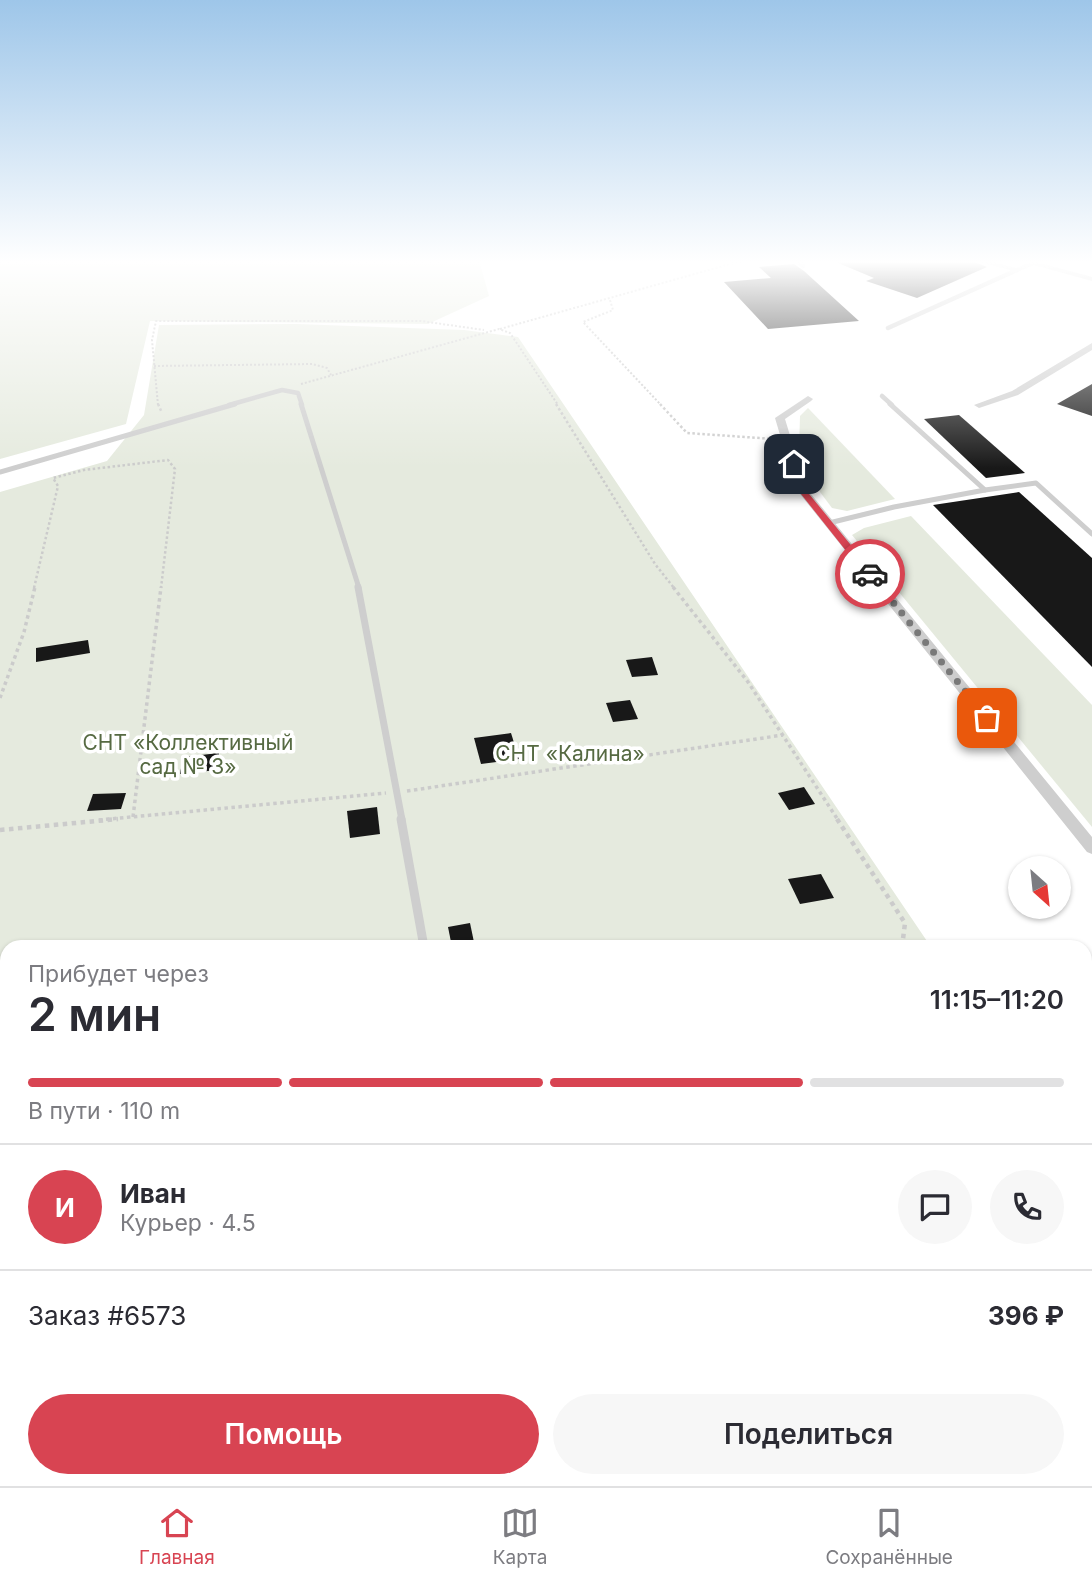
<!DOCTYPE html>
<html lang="ru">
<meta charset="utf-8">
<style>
:root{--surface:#fff;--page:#f7f7f7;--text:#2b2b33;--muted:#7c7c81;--line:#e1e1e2;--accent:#d84452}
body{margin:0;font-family:Inter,sans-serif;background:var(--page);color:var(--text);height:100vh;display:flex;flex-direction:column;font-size:26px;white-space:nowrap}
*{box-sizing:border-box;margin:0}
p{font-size:23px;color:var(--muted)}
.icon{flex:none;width:38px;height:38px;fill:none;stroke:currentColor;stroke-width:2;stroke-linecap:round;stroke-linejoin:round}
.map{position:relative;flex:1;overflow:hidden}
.details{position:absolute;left:0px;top:940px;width:1092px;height:548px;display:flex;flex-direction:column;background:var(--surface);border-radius:21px 21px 0 0;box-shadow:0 2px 5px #0004}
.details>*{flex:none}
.needle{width:46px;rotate:153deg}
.buttons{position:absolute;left:1008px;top:856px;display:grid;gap:14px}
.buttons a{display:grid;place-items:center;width:63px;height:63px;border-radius:50%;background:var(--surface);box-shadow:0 2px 5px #0004;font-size:35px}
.pin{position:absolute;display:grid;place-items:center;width:60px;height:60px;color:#fff;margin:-30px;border-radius:14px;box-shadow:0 4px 10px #0006}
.courier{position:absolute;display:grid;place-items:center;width:70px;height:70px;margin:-35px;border:5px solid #d84452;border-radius:50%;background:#fff;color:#222;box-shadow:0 2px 9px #0007}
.head em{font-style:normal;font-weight:600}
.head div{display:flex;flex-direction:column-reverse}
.head{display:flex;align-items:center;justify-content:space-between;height:119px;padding:0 28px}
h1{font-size:46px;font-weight:600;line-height:52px}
.bar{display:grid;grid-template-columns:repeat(4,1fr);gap:10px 7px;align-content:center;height:84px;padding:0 28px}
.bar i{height:9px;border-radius:5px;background:var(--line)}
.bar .current{background:var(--accent)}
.bar p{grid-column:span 4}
.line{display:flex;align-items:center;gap:18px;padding:0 28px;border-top:2px solid var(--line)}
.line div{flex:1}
.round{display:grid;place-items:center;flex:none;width:74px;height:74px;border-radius:37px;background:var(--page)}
.button{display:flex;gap:14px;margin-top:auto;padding:14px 28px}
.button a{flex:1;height:80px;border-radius:42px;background:var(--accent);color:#fff;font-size:28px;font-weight:600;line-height:80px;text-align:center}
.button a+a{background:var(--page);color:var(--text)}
.tab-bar{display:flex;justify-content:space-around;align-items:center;height:98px;border-top:2px solid var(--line);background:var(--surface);font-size:19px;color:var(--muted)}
.tab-bar a{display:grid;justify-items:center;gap:4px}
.tab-bar .current{color:var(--accent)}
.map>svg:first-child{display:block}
.green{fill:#e5eade}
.building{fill:#181818}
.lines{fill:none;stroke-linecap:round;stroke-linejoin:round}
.path-far4{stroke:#cbcbcb;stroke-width:2;stroke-dasharray:2 2;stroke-linecap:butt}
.path-far3{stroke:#cbcbcb;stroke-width:2.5;stroke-dasharray:2.5 2.5;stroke-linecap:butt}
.path-far2{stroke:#cbcbcb;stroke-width:3.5;stroke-dasharray:3.5 3.5;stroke-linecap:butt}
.path-far1{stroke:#cbcbcb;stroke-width:4.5;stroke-dasharray:4.5 4.5;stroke-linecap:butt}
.path{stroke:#cbcbcb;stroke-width:5;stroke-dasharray:5 5;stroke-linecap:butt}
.service-far3{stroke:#cecece;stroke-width:4.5}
.service-far2{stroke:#cecece;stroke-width:5}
.service-far1{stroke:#cecece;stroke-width:7}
.service{stroke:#cecece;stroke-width:9}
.minor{fill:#cecece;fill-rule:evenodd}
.route{fill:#d84452}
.done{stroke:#797979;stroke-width:7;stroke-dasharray:0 12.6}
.labels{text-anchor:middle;stroke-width:7;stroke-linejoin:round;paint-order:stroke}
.park-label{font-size:21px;fill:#566a42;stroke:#fff}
</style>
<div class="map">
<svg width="1092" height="1486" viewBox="0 0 1092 1486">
<rect width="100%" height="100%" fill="#fff"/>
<g class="green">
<polygon points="0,260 479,260 489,296 428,324 150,321 126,424 0,459"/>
<polygon points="296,324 464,330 518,337 931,947 7,947 7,1480 400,1481 395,1486 0,1486 0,492 107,461 144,415 159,325"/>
<polygon points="808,408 895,499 847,511 832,508 820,492 799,448 800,416"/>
<polygon points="911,516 1092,705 1092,827 852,535 864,528"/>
<polygon points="1085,1102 1092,1111 1092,1198 1085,1201"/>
</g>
<g class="building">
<polygon points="831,260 970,260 987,267 917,298 866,281 874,278"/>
<polygon points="794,264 804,271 859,321 768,329 724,282 771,278 759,267"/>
<polygon points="1092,384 1092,416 1057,404"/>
<polygon points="959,415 1025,473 986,478 924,419"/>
<polygon points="1019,492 1092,558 1092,667 933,505"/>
<polygon points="88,640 90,653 36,662 36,648"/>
<polygon points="652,657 658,675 632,677 626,660"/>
<polygon points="630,700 638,719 613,722 606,703"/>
<polygon points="511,733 519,759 481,764 474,738"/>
<polygon points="219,753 217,770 180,774 183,757"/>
<polygon points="804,787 815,804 789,810 778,793"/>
<polygon points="126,793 121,809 87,811 93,794"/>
<polygon points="377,807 380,834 350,838 347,811"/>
<polygon points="821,874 834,898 800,904 788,879"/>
<polygon points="470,923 475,947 452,947 448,927"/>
</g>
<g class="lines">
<g class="path-far4">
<polyline points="610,300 613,310 583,322 661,405"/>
<polyline points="500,329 744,260"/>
<polyline points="154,366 312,364 327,368 331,375"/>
<polyline points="301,384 499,329 510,333 558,405"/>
<polyline points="158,405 152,340 156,321 421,321 484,330"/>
</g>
<g class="path-far3">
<polyline points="158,404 162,413"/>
<polyline points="556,404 655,564 674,588"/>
<polyline points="660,404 687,433 774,439"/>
<polyline points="34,588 58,486 53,478 84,470 168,460 175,469 161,588"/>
</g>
<g class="path-far2">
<polyline points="673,587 748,682 838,820"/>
<polyline points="0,698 24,632 35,587"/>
<polyline points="407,791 783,735"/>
<polyline points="133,817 161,587"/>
<polyline points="99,820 386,793"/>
</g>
<g class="path-far1">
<polyline points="837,819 905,923 902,947"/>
<polyline points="0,830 118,819"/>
</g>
<polyline class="path" points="0,1314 7,1311"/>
<g class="service-far3">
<polyline points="797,260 803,266"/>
<polyline points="888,328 1017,270"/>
<polyline points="882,396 892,405"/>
<polyline points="229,405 282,390 298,393 302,405"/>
</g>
<g class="service-far2">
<polyline points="301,404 359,588"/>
<polyline points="890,404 985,490 1036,483 1092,534"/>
<polyline points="0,472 235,404"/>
<polyline points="829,523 894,507 985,490"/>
</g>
<polyline class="service-far1" points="358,587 402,820"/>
<polyline class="service" points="401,819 424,947"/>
<g class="minor">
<polygon points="973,260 986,260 1016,268 1033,261 1092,277 1092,281 1034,265 1017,272"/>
<polygon points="1092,343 1092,350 1018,395 979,408 974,405 1012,391"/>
<polygon points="808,396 813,399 811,401 785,419 806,488 1092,837 1092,854 1087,852 796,489 775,418"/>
</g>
</g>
<linearGradient id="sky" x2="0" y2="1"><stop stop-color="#9ec6e9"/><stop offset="0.56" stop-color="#fff"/><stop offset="1" stop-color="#fff" stop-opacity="0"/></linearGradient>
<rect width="1092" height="468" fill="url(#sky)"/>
<polygon class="route" points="791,463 797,463 805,489 873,572 873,576 866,576 797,489"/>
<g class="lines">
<polyline class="done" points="870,574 987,718"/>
</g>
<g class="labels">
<g class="park-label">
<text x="188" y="750">СНТ «Коллективный<tspan x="188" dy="24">сад № 3»</tspan></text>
<text x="570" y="761">СНТ «Калина»</text>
</g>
</g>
</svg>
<div class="buttons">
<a><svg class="needle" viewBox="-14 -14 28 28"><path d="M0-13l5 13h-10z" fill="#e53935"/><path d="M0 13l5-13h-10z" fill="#7c7c81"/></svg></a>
</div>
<div class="pin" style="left:987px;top:718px;background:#ea580c"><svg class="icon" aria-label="bag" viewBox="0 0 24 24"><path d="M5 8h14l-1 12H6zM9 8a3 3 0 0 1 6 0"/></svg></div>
<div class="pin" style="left:794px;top:464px;background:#1f2937"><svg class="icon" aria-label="home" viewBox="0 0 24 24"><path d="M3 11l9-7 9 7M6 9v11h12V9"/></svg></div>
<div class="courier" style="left:870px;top:574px"><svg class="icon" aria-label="car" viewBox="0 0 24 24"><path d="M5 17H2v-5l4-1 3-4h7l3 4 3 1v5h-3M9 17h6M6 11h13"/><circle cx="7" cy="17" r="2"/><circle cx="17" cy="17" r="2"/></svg></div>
<section class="details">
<div class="head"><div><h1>2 мин</h1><p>Прибудет через</p></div><em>11:15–11:20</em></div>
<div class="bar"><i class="current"></i><i class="current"></i><i class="current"></i><i></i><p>В пути · 110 m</p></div>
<div class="line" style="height:126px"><b class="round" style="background:var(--accent);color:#fff">И</b><div><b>Иван</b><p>Курьер · 4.5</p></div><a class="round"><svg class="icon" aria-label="chat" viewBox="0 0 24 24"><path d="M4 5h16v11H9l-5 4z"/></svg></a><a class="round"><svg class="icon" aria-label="phone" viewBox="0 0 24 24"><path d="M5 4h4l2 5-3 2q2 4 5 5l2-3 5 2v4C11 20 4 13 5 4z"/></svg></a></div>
<div class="line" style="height:91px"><div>Заказ #6573</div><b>396 ₽</b></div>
<div class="button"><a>Помощь</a><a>Поделиться</a></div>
</section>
</div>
<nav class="tab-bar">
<a class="current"><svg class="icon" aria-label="home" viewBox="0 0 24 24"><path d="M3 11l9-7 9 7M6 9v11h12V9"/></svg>Главная</a>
<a><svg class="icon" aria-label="map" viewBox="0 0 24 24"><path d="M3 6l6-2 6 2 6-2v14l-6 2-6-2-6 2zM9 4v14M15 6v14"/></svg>Карта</a>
<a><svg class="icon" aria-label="saved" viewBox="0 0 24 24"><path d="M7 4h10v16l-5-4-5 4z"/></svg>Сохранённые</a>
</nav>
